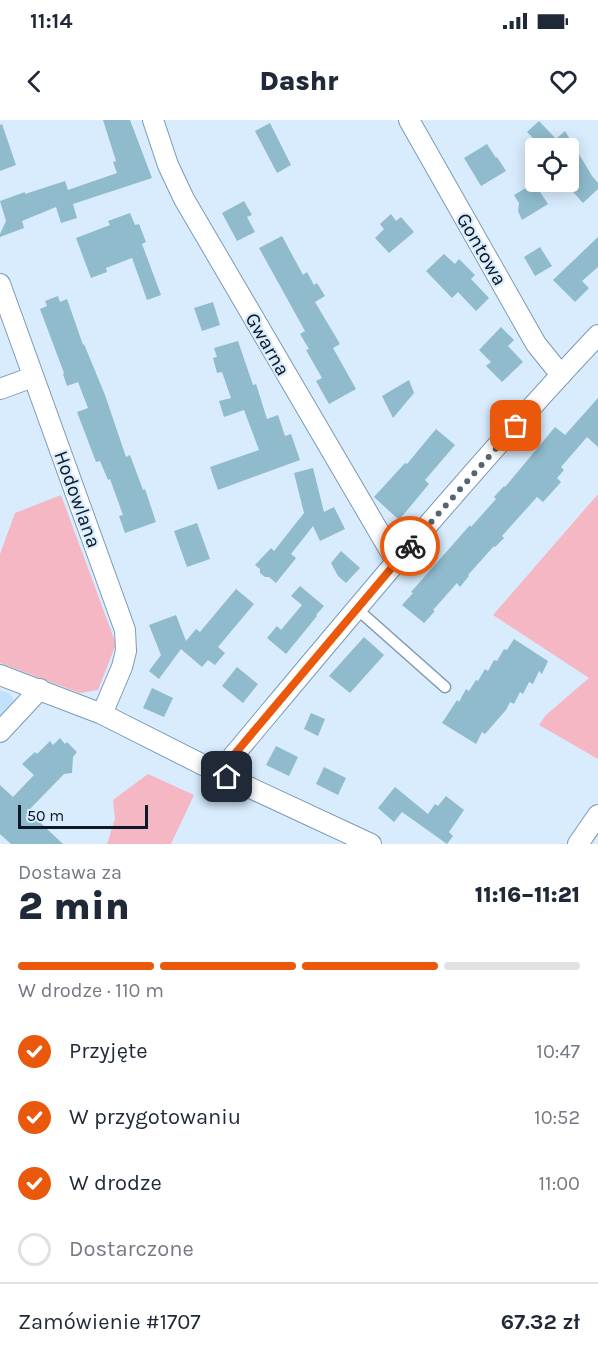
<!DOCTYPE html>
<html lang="pl">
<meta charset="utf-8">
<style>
:root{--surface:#fff;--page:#f2f2f3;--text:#1f2937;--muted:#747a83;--line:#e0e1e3;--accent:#ea580c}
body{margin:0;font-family:Karla,sans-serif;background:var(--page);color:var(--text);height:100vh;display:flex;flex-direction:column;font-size:22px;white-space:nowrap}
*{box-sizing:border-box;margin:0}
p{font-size:20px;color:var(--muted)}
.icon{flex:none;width:33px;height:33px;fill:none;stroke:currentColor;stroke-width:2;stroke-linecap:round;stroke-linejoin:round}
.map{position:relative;height:724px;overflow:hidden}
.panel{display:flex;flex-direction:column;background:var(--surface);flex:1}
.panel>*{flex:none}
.controls{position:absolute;left:525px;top:18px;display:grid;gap:12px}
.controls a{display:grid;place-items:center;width:54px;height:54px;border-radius:6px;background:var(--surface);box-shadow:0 3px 15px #0003;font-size:30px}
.scale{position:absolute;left:18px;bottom:15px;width:130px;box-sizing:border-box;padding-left:6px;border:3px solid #0e1a25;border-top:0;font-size:16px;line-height:21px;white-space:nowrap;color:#0e1a25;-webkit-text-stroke:4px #d8ecfd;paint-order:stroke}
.pin{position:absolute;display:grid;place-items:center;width:51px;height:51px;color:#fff;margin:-26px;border-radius:12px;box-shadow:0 3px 9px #0006}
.courier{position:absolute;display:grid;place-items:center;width:60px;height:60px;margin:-30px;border:4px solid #ea580c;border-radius:50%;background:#fff;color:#222;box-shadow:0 2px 8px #0007}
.headline em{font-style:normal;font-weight:800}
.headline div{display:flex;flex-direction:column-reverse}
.headline{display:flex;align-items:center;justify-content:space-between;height:102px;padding:0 18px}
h1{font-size:39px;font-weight:800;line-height:45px}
.bar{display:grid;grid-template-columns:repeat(4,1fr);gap:9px 6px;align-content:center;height:72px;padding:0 18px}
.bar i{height:8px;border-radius:4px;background:var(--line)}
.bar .active{background:var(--accent)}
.bar p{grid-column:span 4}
.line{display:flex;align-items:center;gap:15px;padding:0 18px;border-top:2px solid var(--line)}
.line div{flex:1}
ol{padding:0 18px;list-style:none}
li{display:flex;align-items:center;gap:18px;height:66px}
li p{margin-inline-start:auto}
li .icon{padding:6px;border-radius:50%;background:var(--accent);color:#fff;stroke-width:4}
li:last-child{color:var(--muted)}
li i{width:33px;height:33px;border:3px solid var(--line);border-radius:50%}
.status{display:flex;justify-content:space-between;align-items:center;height:42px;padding:0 30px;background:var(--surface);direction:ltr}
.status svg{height:16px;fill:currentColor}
header{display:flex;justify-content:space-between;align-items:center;height:78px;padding:0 18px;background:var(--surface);font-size:27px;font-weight:800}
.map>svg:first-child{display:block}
.built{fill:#c2e1fc}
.green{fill:#f4b7c3}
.building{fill:#8fbbcd}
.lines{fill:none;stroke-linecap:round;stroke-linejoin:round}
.lane-casing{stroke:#7b9ab5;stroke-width:13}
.street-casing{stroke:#7b9ab5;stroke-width:22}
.lane{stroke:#fff;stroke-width:10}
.street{stroke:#fff;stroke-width:20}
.done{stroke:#556471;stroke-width:6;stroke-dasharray:0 10.8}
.route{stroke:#ea580c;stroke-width:8}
.labels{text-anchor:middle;stroke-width:4.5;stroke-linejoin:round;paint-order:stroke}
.street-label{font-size:20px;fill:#0e1a25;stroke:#d8ecfd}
</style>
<div class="status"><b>11:14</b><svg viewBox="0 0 49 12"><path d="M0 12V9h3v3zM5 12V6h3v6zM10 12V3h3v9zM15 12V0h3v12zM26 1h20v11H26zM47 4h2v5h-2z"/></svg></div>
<header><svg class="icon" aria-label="back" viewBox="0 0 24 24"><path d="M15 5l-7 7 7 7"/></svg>Dashr<svg class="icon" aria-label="heart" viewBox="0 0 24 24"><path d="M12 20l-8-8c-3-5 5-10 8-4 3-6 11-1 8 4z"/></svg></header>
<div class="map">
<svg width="598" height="724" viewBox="0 0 598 724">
<rect width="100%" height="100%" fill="#d8ecfd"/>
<polygon class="built" points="0,570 10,574 17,584 0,600"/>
<g class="green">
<polygon points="598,374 598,639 539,605 546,595 589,558 493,495"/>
<polygon points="61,375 116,524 98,570 80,573 0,543 0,434 15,393"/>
<polygon points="148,654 194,675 171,724 107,724 115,699 113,680"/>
</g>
<g class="building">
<polygon points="103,0 130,0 152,58 73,84 77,98 61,103 56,87 22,101 24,108 0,117 0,114 6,101 0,81 25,72 25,74 65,61 68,70 117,53 113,42 116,41"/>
<polygon points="539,1 556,19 565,11 592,56 598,63 598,69 583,83 573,72 579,66 568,48 568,28 543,28 527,12"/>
<polygon points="270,3 291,45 277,53 255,11"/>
<polygon points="2,4 16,45 0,51 0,5"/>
<polygon points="487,24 496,38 497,37 506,51 481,66 464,38"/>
<polygon points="534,63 548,84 522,100 518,91 519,83 514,75"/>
<polygon points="244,81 252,95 247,97 255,112 237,121 222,93"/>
<polygon points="130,93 135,105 139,104 146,122 142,124 161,175 147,180 132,138 106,148 107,152 91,158 76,118 110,105 108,101"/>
<polygon points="391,94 396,101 401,97 414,112 389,133 375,118 384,109 380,104"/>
<polygon points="282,116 303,155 307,152 314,165 317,163 325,176 315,182 340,224 333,228 356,269 329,284 316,261 322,258 306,230 309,229 300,214 305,211 259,128"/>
<polygon points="598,117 598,147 582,161 589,168 575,182 553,160"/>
<polygon points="540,127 552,146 535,156 524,137"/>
<polygon points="444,134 455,144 459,139 475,155 471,159 489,178 476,191 458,172 452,178 426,151"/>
<polygon points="58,176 60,182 67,179 83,225 84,224 105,275 126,337 130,335 143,370 145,369 156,402 125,413 119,396 123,395 110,359 108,360 100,341 96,342 77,292 88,288 78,262 67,266 63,254 64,253 40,189 47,186 45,181"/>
<polygon points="213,182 220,205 202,211 194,188"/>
<polygon points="501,207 514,220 508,226 523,242 502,262 486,246 491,242 479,230"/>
<polygon points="238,221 253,265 256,264 267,299 278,295 285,316 291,314 300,340 218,370 210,347 259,330 244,290 224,297 219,281 231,278 222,252 217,253 213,238 217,237 214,228"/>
<polygon points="409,260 414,273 393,298 382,276"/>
<polygon points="598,278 598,327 587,317 561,347 564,350 557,358 561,362 543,382 537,377 502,416 504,418 495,427 494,426 468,455 469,456 460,467 457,463 433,490 435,491 424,503 402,485 413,473 411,472 470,405 471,407 496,379 494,377 504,366 505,367 555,307 565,315"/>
<polygon points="436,309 455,325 425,360 429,364 399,400 374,377 405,343 407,344"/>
<polygon points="313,348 324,392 334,387 345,409 320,421 313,406 291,434 296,438 276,463 269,457 265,457 260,453 260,449 255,445 271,428 274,431 304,393 294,353"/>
<polygon points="197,403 210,439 187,447 174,411"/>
<polygon points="341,431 360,448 346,463 338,456 331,443"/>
<polygon points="300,466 324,486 316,495 317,496 286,534 267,518 277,506 281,510 302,485 291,476"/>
<polygon points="236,469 254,484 218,527 225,533 215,545 208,540 202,547 181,529 159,559 149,551 161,535 149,505 176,495 186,521 196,509 200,512"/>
<polygon points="364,517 384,535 350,573 329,556"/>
<polygon points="514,519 548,541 542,554 539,551 533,564 529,562 523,574 520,572 514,584 510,582 506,590 485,614 482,612 476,624 442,603 457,580 459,582 466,569 469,571 476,560 478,561 485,549 488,551 494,540 497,541 504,529 507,530"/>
<polygon points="237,547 258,564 243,583 222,566"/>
<polygon points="152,568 173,578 164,597 143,588"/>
<polygon points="311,593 325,599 318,616 304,609"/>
<polygon points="60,618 65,624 67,622 77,632 73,637 72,653 64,654 28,691 63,724 11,724 0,714 0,665 13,677 34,655 22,644 35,632 37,634 50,621 53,625"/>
<polygon points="276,626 298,637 289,656 266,645"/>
<polygon points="324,647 346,658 338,675 316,664"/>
<polygon points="395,667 428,694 435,684 438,686 446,676 464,690 449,712 453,716 447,724 402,692 394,702 378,688"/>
</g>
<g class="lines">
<g class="lane-casing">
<polyline id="lane" points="357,489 445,567"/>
</g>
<g class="street-casing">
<g id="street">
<polyline points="153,0 168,45 184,79 396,441"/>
<polyline points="409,0 536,224 561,255"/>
<polyline points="0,164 125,510 126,531 122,547 102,594"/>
<polyline points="0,269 33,257"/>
<polyline points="0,555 102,594 227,657 371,724"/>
<polyline points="0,612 40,569"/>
<path d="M227 657 233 636C352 494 471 350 598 215"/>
<polyline points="578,724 598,695"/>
</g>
</g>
<use href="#lane" class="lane"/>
<use href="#street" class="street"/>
</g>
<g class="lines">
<polyline class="done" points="410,426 516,306"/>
<polyline class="route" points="227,657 233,636 410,426"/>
</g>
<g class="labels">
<g class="street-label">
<text transform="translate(482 129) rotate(60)" y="7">Gontowa</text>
<text transform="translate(268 224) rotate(60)" y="7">Gwarna</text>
<text transform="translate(78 379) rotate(70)" y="7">Hodowlana</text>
</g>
</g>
</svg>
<div class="controls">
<a><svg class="icon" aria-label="locate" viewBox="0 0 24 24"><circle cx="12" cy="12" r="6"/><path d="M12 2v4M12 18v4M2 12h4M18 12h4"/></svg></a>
</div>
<div class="scale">50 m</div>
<div class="pin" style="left:516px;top:306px;background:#ea580c"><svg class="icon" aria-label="bag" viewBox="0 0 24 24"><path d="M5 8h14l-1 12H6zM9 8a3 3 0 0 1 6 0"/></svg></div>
<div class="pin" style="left:227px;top:657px;background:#1f2937"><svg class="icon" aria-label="home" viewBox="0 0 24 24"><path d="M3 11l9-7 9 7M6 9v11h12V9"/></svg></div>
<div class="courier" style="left:410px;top:426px"><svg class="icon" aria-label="bike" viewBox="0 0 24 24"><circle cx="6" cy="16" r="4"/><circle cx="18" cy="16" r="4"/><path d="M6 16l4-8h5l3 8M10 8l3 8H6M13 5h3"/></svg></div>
</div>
<section class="panel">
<div class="headline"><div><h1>2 min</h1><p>Dostawa za</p></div><em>11:16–11:21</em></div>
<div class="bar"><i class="active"></i><i class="active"></i><i class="active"></i><i></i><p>W drodze · 110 m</p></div>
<ol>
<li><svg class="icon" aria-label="check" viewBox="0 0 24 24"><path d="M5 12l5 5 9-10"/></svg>Przyjęte<p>10:47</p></li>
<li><svg class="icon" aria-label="check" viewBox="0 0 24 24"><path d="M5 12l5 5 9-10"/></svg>W przygotowaniu<p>10:52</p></li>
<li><svg class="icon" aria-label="check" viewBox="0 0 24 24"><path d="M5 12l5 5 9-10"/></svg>W drodze<p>11:00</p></li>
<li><i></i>Dostarczone</li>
</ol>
<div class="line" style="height:78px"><div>Zamówienie #1707</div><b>67.32 zł</b></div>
</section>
